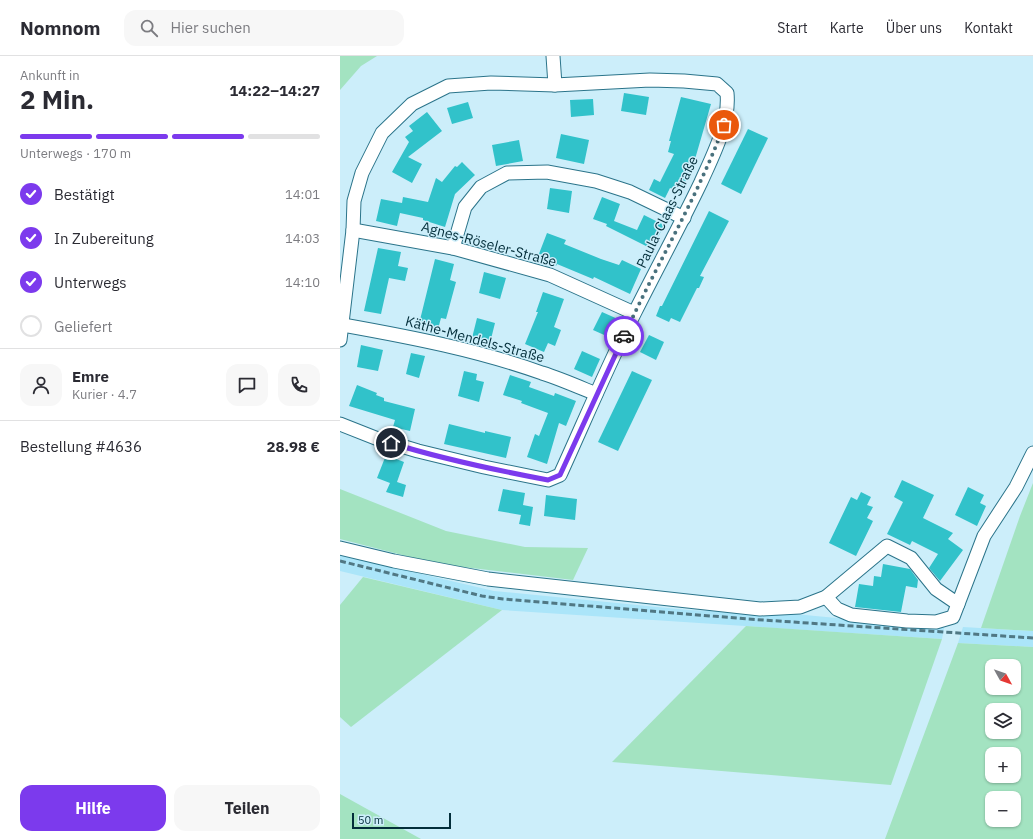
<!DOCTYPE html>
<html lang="de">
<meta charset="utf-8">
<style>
:root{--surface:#fff;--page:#f7f7f7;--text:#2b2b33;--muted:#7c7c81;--line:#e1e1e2;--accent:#7c3aed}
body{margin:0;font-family:"IBM Plex Sans",sans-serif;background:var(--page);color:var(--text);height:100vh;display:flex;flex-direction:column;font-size:15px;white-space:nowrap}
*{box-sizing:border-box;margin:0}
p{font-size:13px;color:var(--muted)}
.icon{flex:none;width:22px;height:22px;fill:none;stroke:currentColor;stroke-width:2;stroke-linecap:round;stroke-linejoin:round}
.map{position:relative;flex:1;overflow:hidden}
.panel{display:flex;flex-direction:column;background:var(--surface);width:340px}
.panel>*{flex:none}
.needle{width:26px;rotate:130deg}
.fabs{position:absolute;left:645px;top:603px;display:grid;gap:8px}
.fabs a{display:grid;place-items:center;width:36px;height:36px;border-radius:8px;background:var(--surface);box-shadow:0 1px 3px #0004;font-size:20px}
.scale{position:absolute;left:12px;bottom:10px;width:99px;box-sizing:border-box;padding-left:4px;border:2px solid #032e3a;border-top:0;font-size:11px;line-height:14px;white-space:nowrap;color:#032e3a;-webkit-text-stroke:3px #cceefa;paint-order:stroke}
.pin{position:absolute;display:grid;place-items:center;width:34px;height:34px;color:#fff;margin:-17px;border:2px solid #fff;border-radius:50%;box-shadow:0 1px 4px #0007}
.courier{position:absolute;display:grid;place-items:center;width:40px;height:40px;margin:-20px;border:3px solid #7c3aed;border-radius:50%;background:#fff;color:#222;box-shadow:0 1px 5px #0007}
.head em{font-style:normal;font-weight:700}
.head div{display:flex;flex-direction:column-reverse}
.head{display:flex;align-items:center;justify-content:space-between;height:68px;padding:0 20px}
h1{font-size:26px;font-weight:700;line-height:30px}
.bar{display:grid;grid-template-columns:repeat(4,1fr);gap:6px 4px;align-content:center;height:48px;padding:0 20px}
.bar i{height:5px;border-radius:3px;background:var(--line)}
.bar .active{background:var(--accent)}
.bar p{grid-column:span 4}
.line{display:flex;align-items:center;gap:10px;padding:0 20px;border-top:1px solid var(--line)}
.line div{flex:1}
.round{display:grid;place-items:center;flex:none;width:42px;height:42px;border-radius:12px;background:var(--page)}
ol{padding:0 20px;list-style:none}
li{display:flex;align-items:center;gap:12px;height:44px}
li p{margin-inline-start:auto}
li .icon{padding:4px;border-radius:50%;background:var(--accent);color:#fff;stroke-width:4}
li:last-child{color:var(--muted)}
li i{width:22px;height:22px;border:2px solid var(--line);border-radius:50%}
.primary-button{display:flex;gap:8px;margin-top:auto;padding:8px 20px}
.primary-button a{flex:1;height:46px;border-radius:12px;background:var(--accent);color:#fff;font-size:16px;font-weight:700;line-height:46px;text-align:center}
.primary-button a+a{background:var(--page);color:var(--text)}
header{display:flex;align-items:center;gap:24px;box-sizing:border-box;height:56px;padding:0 20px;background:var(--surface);border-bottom:1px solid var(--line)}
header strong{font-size:19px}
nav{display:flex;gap:22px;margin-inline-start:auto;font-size:14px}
.search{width:280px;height:36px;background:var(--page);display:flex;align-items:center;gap:10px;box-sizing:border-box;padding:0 14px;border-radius:12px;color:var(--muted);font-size:15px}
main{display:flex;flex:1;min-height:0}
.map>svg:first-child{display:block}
.built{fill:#abe5f9}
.green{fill:#a3e3c1;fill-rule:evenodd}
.building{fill:#31c2ca}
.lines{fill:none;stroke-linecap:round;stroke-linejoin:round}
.minor-casing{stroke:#2b748a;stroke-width:15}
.minor{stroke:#fff;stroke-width:13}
.rail{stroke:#507884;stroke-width:3;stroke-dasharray:6 3;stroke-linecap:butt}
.done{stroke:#49717d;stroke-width:4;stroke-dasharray:0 7.2}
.route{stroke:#7c3aed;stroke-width:5}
.labels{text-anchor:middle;stroke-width:3;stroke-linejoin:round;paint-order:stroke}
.street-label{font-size:14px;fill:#032e3a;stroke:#cceefa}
</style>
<header>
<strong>Nomnom</strong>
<div class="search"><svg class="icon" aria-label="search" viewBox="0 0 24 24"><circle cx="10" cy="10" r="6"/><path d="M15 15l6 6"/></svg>Hier suchen</div>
<nav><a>Start</a><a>Karte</a><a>Über uns</a><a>Kontakt</a></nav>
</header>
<main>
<section class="panel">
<div class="head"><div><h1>2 Min.</h1><p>Ankunft in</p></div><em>14:22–14:27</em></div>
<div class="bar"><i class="active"></i><i class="active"></i><i class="active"></i><i></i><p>Unterwegs · 170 m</p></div>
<ol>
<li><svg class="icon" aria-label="check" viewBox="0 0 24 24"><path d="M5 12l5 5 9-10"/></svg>Bestätigt<p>14:01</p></li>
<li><svg class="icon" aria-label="check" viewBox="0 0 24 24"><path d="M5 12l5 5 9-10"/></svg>In Zubereitung<p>14:03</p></li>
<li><svg class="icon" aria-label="check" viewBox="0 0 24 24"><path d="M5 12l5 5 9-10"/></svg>Unterwegs<p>14:10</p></li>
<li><i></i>Geliefert</li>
</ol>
<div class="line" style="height:72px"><a class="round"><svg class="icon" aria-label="person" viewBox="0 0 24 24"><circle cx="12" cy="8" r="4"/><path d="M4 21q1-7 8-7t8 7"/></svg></a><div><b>Emre</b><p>Kurier · 4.7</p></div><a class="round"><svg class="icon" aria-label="chat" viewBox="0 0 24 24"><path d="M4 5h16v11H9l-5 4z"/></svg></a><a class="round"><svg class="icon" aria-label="phone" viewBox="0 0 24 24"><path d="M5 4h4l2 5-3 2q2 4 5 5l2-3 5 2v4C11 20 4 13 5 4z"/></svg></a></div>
<div class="line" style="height:52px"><div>Bestellung #4636</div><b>28.98 €</b></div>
<div class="primary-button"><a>Hilfe</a><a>Teilen</a></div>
</section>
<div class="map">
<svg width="693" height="783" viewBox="0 0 693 783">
<rect width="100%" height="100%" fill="#cceefa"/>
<g class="built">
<polygon points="0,499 154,535 348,554 454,558 604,572 602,583 162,554 0,515"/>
<polygon points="623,571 693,575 693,591 618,587"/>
</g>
<g class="green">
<polygon points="0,0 37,0 21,10 0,34"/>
<polygon points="693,427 693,575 641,572 680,460"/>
<polygon points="0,433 106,475 185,491 248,492 233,524 97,508 0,483"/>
<polygon points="23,521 162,554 11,671 0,661 0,549"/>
<polygon points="406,570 602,583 551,729 272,706"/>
<path d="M618 587 693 591V783H545ZM652 610H674V632H652ZM652 654H674V676H652ZM652 698H674V720H652ZM652 742H674V764H652Z"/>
<polygon points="0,738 81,783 0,783"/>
</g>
<g class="building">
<polygon points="284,37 309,41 306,59 281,55"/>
<polygon points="341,41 371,48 353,110 340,137 330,132 325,142 309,134 314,123 320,126 334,98 328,96 331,85 329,85"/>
<polygon points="253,43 254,59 231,61 230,44"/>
<polygon points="128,46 133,62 112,68 107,52"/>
<polygon points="87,56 102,75 68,101 82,108 72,127 52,116 69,86 65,81 73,75 69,70"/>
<polygon points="408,73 428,82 401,138 381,128"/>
<polygon points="221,78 249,84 244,108 216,102"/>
<polygon points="179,84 183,105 156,110 152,89"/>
<polygon points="122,106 135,119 115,138 105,171 83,164 83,162 60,157 57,170 36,165 41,143 62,147 63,141 88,146 96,122 102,126 115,110 117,111"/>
<polygon points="210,132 232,135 229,157 207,153"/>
<polygon points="262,141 280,148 274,165 297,174 304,159 324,169 312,193 266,170 267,168 253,163"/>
<polygon points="369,155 389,165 360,220 364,221 359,232 357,232 340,266 331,262 329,266 316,260 320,250 322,250"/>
<polygon points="207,177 226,184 224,188 261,203 279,209 282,204 301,213 290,238 254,221 253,223 217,208 216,210 197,203"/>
<polygon points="38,192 61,196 58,210 68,212 65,225 49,222 41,258 24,255"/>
<polygon points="95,203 114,208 110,224 116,226 106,263 101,262 98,273 79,268"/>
<polygon points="144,216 166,222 160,243 139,237"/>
<polygon points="203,236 224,243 214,271 221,274 215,290 208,287 204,296 185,288 198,256 196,256"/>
<polygon points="262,256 280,264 271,282 253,274"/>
<polygon points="137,262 155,267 150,287 132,282"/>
<polygon points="309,279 324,286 316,304 300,296"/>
<polygon points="21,289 43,294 38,315 17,311"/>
<polygon points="242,295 260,303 252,321 234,313"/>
<polygon points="71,297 85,300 79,322 66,318"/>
<polygon points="124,315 137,318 136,324 144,326 139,346 118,340"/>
<polygon points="292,315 312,324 278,395 258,386"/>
<polygon points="170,319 191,326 189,331 214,340 215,337 236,345 226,370 219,367 207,408 187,401 195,378 199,380 208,357 181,347 182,345 163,339"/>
<polygon points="17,329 37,337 36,339 44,342 44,345 75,353 70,375 53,371 55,364 9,350"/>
<polygon points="109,368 145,377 145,375 171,381 166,402 104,388"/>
<polygon points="46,399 64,406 57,426 66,429 63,441 46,436 50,427 37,422"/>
<polygon points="562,424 594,439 583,462 613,477 608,483 623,494 600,525 589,512 598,498 572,485 570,489 547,478 563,446 554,441"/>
<polygon points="628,431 644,439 640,447 646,450 637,470 615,459"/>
<polygon points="163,433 185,437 183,449 193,451 190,470 179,468 181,459 158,455"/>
<polygon points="521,436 531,441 527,449 533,451 527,462 533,465 516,500 489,487 511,441 517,444"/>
<polygon points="206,439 237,443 235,464 204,460"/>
<polygon points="543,508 570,513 578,524 577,532 566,530 561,556 515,551 519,528 533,530 534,520 541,521"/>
</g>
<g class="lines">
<g class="minor-casing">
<g id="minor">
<polyline points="213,0 215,29"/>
<polyline points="13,174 113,192 210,219 294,257"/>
<polyline points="113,192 125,151 141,131 167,117 207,116 256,125 290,136 344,162"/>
<path d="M3 269C70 281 138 294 202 317 221 323 239 331 256 338"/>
<path d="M0 284 13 174 14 145 22 117 42 77 72 48 108 30 151 27 215 29 310 24 344 25 377 28 387 37C390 67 373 99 361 126 340 170 317 212 295 256 268 309 245 364 220 419L208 424 144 411 78 395 38 383 0 368"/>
<polyline points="0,492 54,505 148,523 420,553 460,551 486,541 547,490 571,502 596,533 618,548"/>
<polyline points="486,541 497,553 511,559 567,565 596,566 613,561 644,480 676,431 693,397"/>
</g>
</g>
<use href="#minor" class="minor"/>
<polyline class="rail" points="0,505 142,540 163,543 408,563 693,582"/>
</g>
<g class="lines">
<path class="done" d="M284 280C316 209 357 143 384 69"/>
<path class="route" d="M51 387C102 403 155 414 208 424L220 419 284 280"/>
</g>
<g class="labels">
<g class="street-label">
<text transform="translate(327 156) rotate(-64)" y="5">Paula-Claas-Straße</text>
<text transform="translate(149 188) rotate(15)" y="5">Agnes-Röseler-Straße</text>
<text transform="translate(135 283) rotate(15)" y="5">Käthe-Mendels-Straße</text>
</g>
</g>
</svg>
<div class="fabs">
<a><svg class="needle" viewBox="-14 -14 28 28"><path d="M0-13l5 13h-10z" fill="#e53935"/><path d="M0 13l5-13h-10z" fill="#7c7c81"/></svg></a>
<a><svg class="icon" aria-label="layers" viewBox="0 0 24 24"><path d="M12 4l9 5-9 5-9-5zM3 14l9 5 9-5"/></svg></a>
<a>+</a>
<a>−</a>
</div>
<div class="scale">50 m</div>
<div class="pin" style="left:384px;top:69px;background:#ea580c"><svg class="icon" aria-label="bag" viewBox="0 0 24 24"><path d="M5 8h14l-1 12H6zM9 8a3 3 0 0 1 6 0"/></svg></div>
<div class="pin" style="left:51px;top:387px;background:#1f2937"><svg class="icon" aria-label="home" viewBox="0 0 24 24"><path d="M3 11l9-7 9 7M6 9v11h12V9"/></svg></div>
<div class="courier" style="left:284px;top:280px"><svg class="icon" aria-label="car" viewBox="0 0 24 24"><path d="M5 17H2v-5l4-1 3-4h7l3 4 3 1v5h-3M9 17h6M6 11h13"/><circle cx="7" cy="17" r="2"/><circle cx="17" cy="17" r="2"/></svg></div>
</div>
</main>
